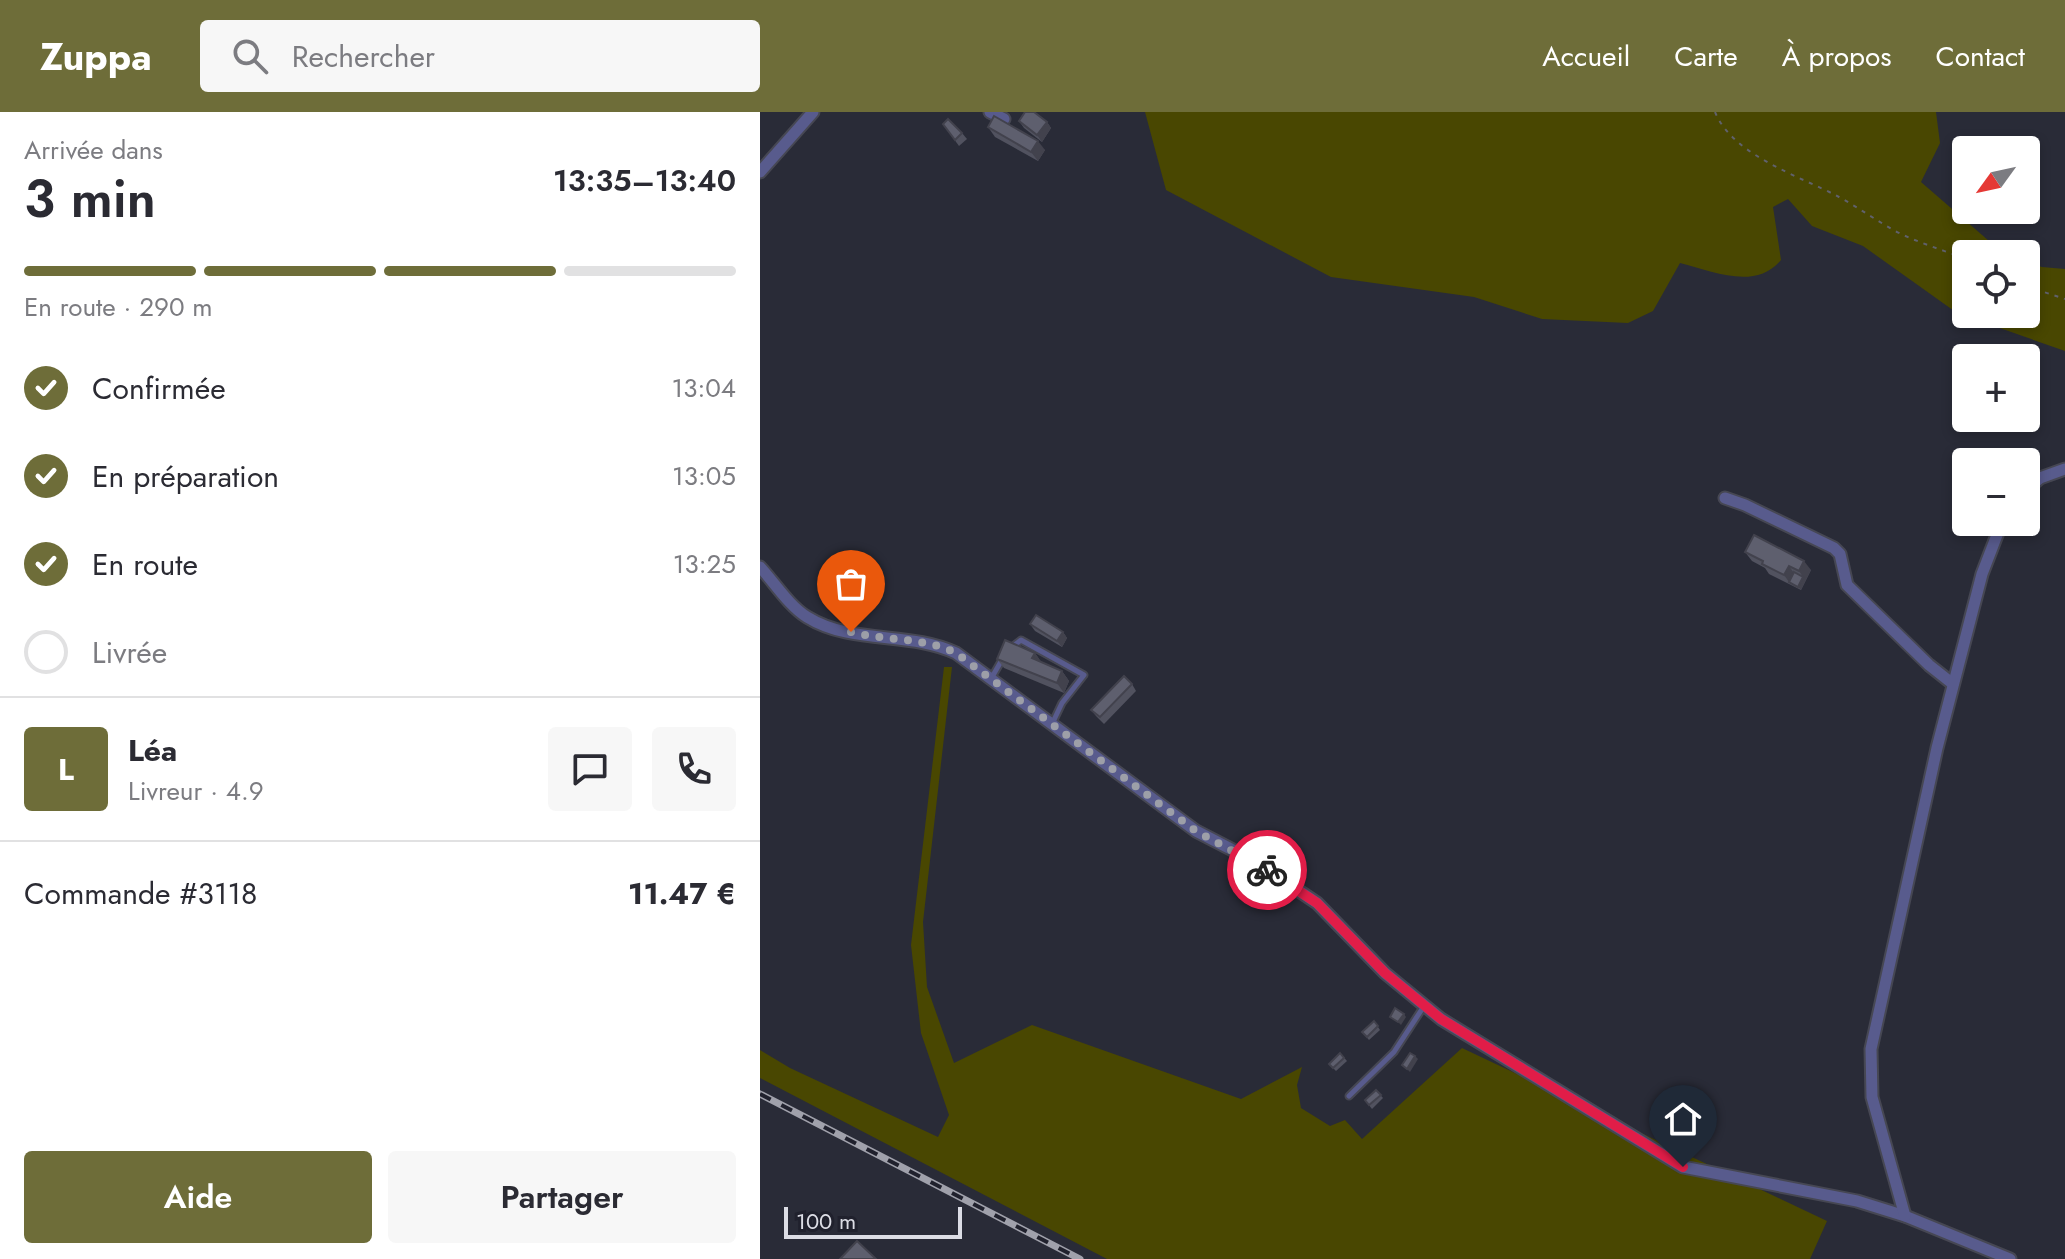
<!DOCTYPE html>
<html lang="fr">
<meta charset="utf-8">
<style>
:root{--surface:#fff;--page:#f7f7f7;--text:#2b2b33;--muted:#7c7c81;--line:#e1e1e2;--accent:#6e6d39}
body{margin:0;font-family:Jost,sans-serif;background:var(--page);color:var(--text);height:100vh;display:flex;flex-direction:column;font-size:30px;white-space:nowrap}
*{box-sizing:border-box;margin:0}
p{font-size:26px;color:var(--muted)}
.icon{flex:none;width:44px;height:44px;fill:none;stroke:currentColor;stroke-width:2;stroke-linecap:round;stroke-linejoin:round}
.map{position:relative;flex:1;overflow:hidden}
.panel{display:flex;flex-direction:column;background:var(--surface);width:760px}
.panel>*{flex:none}
.needle{width:52px;rotate:237deg}
.buttons{position:absolute;left:1192px;top:24px;display:grid;gap:16px}
.buttons a{display:grid;place-items:center;width:88px;height:88px;border-radius:8px;background:var(--surface);box-shadow:0 4px 12px #0003;font-size:40px}
.scale{position:absolute;left:24px;bottom:20px;width:178px;box-sizing:border-box;padding-left:8px;border:4px solid #dcdde5;border-top:0;font-size:22px;line-height:28px;white-space:nowrap;color:#dcdde5;-webkit-text-stroke:6px #20212d;paint-order:stroke}
.pin{position:absolute;display:grid;place-items:center;width:68px;height:68px;color:#fff;margin:-82px -34px;border-radius:50% 50% 50% 0;rotate:-45deg;box-shadow:0 0 8px #0007}
.pin .icon{rotate:45deg}
.courier{position:absolute;display:grid;place-items:center;width:80px;height:80px;margin:-40px;border:6px solid #e11d48;border-radius:50%;background:#fff;color:#222;box-shadow:0 2px 10px #0007}
.head em{font-style:normal;font-weight:600}
.head div{display:flex;flex-direction:column-reverse}
.head{display:flex;align-items:center;justify-content:space-between;height:136px;padding:0 24px}
h1{font-size:52px;font-weight:600;line-height:60px}
.bar{display:grid;grid-template-columns:repeat(4,1fr);gap:12px 8px;align-content:center;height:96px;padding:0 24px}
.bar i{height:10px;border-radius:6px;background:var(--line)}
.bar .current{background:var(--accent)}
.bar p{grid-column:span 4}
.line{display:flex;align-items:center;gap:20px;padding:0 24px;border-top:2px solid var(--line)}
.line div{flex:1}
.round{display:grid;place-items:center;flex:none;width:84px;height:84px;border-radius:8px;background:var(--page)}
ol{padding:0 24px;list-style:none}
li{display:flex;align-items:center;gap:24px;height:88px}
li p{margin-inline-start:auto}
li .icon{padding:8px;border-radius:50%;background:var(--accent);color:#fff;stroke-width:4}
li:last-child{color:var(--muted)}
li i{width:44px;height:44px;border:4px solid var(--line);border-radius:50%}
.action{display:flex;gap:16px;margin-top:auto;padding:16px 24px}
.action a{flex:1;height:92px;border-radius:8px;background:var(--accent);color:#fff;font-size:32px;font-weight:600;line-height:92px;text-align:center}
.action a+a{background:var(--page);color:var(--text)}
header{display:flex;align-items:center;gap:48px;box-sizing:border-box;height:112px;padding:0 40px;background:var(--accent);color:#fff}
header strong{font-size:38px}
nav{display:flex;gap:44px;margin-inline-start:auto;font-size:28px}
.search{width:560px;height:72px;background:var(--page);display:flex;align-items:center;gap:20px;box-sizing:border-box;padding:0 28px;border-radius:8px;color:var(--muted);font-size:30px}
main{display:flex;flex:1;min-height:0}
.map>svg:first-child{display:block}
.green{fill:#494701}
.lines{fill:none;stroke-linecap:round;stroke-linejoin:round}
.lane-casing{stroke:#464753;stroke-width:9}
.street-casing{stroke:#464753;stroke-width:15}
.path{stroke:#60616c;stroke-width:2;stroke-dasharray:4 6;stroke-linecap:butt}
.lane{stroke:#585b8d;stroke-width:5}
.street{stroke:#585b8d;stroke-width:11}
.rail-casing{stroke:#a0a1ab;stroke-width:7}
.rail{stroke:#20212d;stroke-width:4;stroke-dasharray:12;stroke-linecap:butt}
.wall{fill:#51525f}
.shaded-wall{fill:#42424d}
.building{fill:#5e5f6e;stroke:#42424d;stroke-width:2}
.done{stroke:#9d9fa8;stroke-width:8;stroke-dasharray:0 14.4}
.route{stroke:#e11d48;stroke-width:10}
</style>
<header>
<strong>Zuppa</strong>
<div class="search"><svg class="icon" aria-label="search" viewBox="0 0 24 24"><circle cx="10" cy="10" r="6"/><path d="M15 15l6 6"/></svg>Rechercher</div>
<nav><a>Accueil</a><a>Carte</a><a>À propos</a><a>Contact</a></nav>
</header>
<main>
<section class="panel">
<div class="head"><div><h1>3 min</h1><p>Arrivée dans</p></div><em>13:35–13:40</em></div>
<div class="bar"><i class="current"></i><i class="current"></i><i class="current"></i><i></i><p>En route · 290 m</p></div>
<ol>
<li><svg class="icon" aria-label="check" viewBox="0 0 24 24"><path d="M5 12l5 5 9-10"/></svg>Confirmée<p>13:04</p></li>
<li><svg class="icon" aria-label="check" viewBox="0 0 24 24"><path d="M5 12l5 5 9-10"/></svg>En préparation<p>13:05</p></li>
<li><svg class="icon" aria-label="check" viewBox="0 0 24 24"><path d="M5 12l5 5 9-10"/></svg>En route<p>13:25</p></li>
<li><i></i>Livrée</li>
</ol>
<div class="line" style="height:144px"><b class="round" style="background:var(--accent);color:#fff">L</b><div><b>Léa</b><p>Livreur · 4.9</p></div><a class="round"><svg class="icon" aria-label="chat" viewBox="0 0 24 24"><path d="M4 5h16v11H9l-5 4z"/></svg></a><a class="round"><svg class="icon" aria-label="phone" viewBox="0 0 24 24"><path d="M5 4h4l2 5-3 2q2 4 5 5l2-3 5 2v4C11 20 4 13 5 4z"/></svg></a></div>
<div class="line" style="height:104px"><div>Commande #3118</div><b>11.47 €</b></div>
<div class="action"><a>Aide</a><a>Partager</a></div>
</section>
<div class="map">
<svg width="1305" height="1147" viewBox="0 0 1305 1147">
<rect width="100%" height="100%" fill="#292b37"/>
<g class="green">
<path d="M385 0H1176L1180 31 1161 70 1244 142H1206V202H1266V150L1282 155 1305 157V239L1197 201 1103 134 1052 114 1028 87 1013 95 1021 148C995 179 953 159 920 151L893 199 868 211 782 207 714 185 571 165 406 78Z"/>
<polygon points="184,555 192,555 163,810 167,875 194,951 272,913 481,987 542,955 537,973 541,996 570,1014 585,1008 602,1027 702,936 1067,1109 1050,1147 347,1147 0,966 0,938 30,956 178,1025 189,1003 161,921 151,833"/>
</g>
<g class="lines">
<g class="lane-casing">
<g id="lane">
<polyline points="252,535 261,528 324,563 302,591 292,612"/>
<polyline points="232,565 243,546"/>
<polyline points="589,984 634,940 664,894"/>
</g>
</g>
<g class="street-casing">
<g id="street">
<polyline points="230,0 244,7"/>
<polyline points="0,60 53,0"/>
<polyline points="1266,378 1280,366 1305,357"/>
<polyline points="965,386 985,393 1074,436 1080,442 1087,473 1169,553 1193,572"/>
<path d="M0 455C14 470 29 494 47 505 92 533 150 519 196 541L436 719 496 750 557 791 625 861 681 907 923 1055 1097 1089 1145 1104 1250 1147"/>
<polyline points="1145,1104 1112,985 1111,937 1177,636 1222,462 1242,410"/>
</g>
</g>
<g class="path">
<path d="M955 0C973 44 1040 64 1079 85 1099 96 1117 109 1137 120 1159 131 1183 138 1206 147"/>
<polyline points="1266,174 1305,187"/>
</g>
<use href="#lane" class="lane"/>
<use href="#street" class="street"/>
<g class="rail-casing">
<polyline id="rail" points="0,982 320,1147"/>
</g>
<use href="#rail" class="rail"/>
</g>
<g class="wall">
<polygon points="259,9 287,10 291,16 282,30 264,16"/>
<polygon points="183,12 202,21 207,27 199,34"/>
<polygon points="228,15 285,38 278,49 235,25"/>
<polygon points="985,440 1051,458 1041,478 1009,462 1005,456 992,449"/>
<polygon points="270,512 303,520 307,526 302,535 275,519"/>
<polygon points="275,541 281,550 302,559 309,569 304,581 244,556 237,547"/>
<polygon points="372,572 376,579 344,612 336,604 331,598"/>
<polygon points="614,909 620,918 609,928 602,920"/>
<polygon points="580,941 587,949 576,959 569,952"/>
<polygon points="616,978 623,986 612,997 605,988"/>
</g>
<g class="shaded-wall">
<polygon points="287,10 291,16 282,30 277,23"/>
<polygon points="278,29 285,38 278,49 271,40"/>
<polygon points="1044,449 1051,458 1041,478 1038,475 1043,465 1039,459"/>
<polygon points="1029,454 1036,464 1029,470 1024,463"/>
<polygon points="303,520 307,526 302,535 297,529"/>
<polygon points="275,541 282,551 272,546"/>
<polygon points="302,559 309,569 304,581 297,571"/>
<polygon points="644,902 646,905 641,913 638,910"/>
<polygon points="655,944 658,947 650,960 647,957"/>
</g>
<g class="building">
<polygon points="265,0 274,0 287,10 277,23 259,9"/>
<polygon points="234,4 278,29 271,40 228,15"/>
<polygon points="188,7 202,21 195,28 183,12"/>
<polygon points="994,423 1044,449 1039,459 1029,454 1024,463 1002,452 1003,449 985,440"/>
<polygon points="1034,460 1043,465 1038,475 1029,470"/>
<polygon points="276,503 303,520 297,529 270,512"/>
<polygon points="245,528 275,541 272,546 302,559 297,571 237,547"/>
<polygon points="364,564 372,572 340,605 331,598"/>
<polygon points="635,896 644,902 638,910 630,905"/>
<polygon points="614,909 618,914 607,925 602,920"/>
<polygon points="580,941 584,946 573,956 569,952"/>
<polygon points="650,941 655,944 647,957 642,953"/>
<polygon points="616,978 621,983 609,993 605,988"/>
<polygon points="97,1129 116,1147 80,1147"/>
</g>
<g class="lines">
<path class="done" d="M91 520C126 529 164 525 196 541L436 719 507 758"/>
<polyline class="route" points="507,758 557,791 625,861 681,907 923,1055"/>
</g>
</svg>
<div class="buttons">
<a><svg class="needle" viewBox="-14 -14 28 28"><path d="M0-13l5 13h-10z" fill="#e53935"/><path d="M0 13l5-13h-10z" fill="#7c7c81"/></svg></a>
<a><svg class="icon" aria-label="locate" viewBox="0 0 24 24"><circle cx="12" cy="12" r="6"/><path d="M12 2v4M12 18v4M2 12h4M18 12h4"/></svg></a>
<a>+</a>
<a>−</a>
</div>
<div class="scale">100 m</div>
<div class="pin" style="left:91px;top:520px;background:#ea580c"><svg class="icon" aria-label="bag" viewBox="0 0 24 24"><path d="M5 8h14l-1 12H6zM9 8a3 3 0 0 1 6 0"/></svg></div>
<div class="pin" style="left:923px;top:1055px;background:#1f2937"><svg class="icon" aria-label="home" viewBox="0 0 24 24"><path d="M3 11l9-7 9 7M6 9v11h12V9"/></svg></div>
<div class="courier" style="left:507px;top:758px"><svg class="icon" aria-label="bike" viewBox="0 0 24 24"><circle cx="6" cy="16" r="4"/><circle cx="18" cy="16" r="4"/><path d="M6 16l4-8h5l3 8M10 8l3 8H6M13 5h3"/></svg></div>
</div>
</main>
